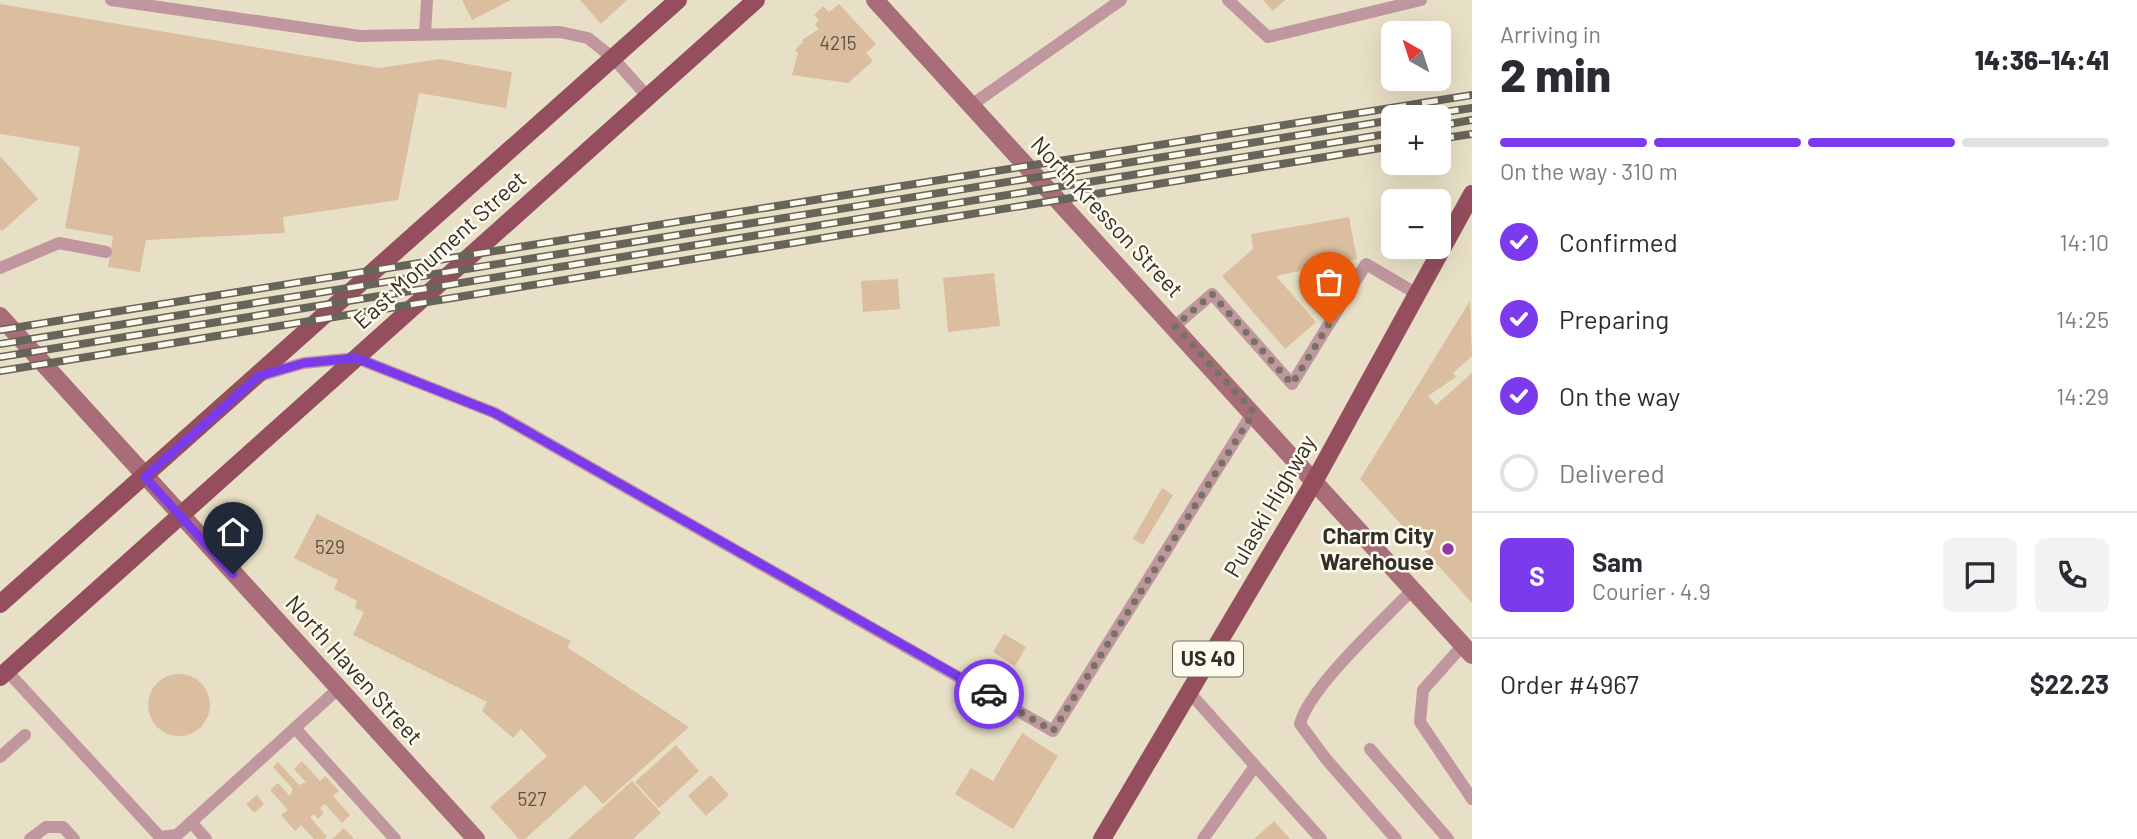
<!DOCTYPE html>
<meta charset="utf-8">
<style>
:root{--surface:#fff;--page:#f2f2f3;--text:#2b2b33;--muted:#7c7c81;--line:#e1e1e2;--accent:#7c3aed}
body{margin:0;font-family:Barlow,sans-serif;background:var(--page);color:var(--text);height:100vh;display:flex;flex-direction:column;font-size:26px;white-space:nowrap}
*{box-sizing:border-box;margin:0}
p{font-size:23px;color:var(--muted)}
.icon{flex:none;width:38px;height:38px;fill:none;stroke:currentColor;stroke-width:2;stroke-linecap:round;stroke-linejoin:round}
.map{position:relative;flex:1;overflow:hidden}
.details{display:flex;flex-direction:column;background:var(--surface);width:665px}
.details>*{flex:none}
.needle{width:46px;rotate:321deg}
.buttons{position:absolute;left:1381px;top:21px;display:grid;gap:14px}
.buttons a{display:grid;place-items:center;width:70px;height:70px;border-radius:10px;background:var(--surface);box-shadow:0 7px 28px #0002;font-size:35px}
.pin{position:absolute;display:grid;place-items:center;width:60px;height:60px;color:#fff;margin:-72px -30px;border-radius:50% 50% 50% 0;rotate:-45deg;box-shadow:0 0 7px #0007}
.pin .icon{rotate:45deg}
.courier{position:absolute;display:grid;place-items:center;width:70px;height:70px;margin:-35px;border:5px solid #7c3aed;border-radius:50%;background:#fff;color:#222;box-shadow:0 2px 9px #0007}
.overview em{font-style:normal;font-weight:800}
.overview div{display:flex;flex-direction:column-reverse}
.overview{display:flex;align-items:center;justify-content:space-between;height:119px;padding:0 28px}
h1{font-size:46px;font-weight:800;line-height:52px}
.bar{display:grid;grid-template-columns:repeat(4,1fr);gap:10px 7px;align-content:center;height:84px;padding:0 28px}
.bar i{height:9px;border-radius:5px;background:var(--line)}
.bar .active{background:var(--accent)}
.bar p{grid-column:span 4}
.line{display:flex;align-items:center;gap:18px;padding:0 28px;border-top:2px solid var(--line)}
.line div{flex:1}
.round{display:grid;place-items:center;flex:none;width:74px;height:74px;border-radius:10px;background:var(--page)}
ol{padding:0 28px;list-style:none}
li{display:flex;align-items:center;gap:21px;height:77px}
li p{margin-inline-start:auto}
li .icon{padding:7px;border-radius:50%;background:var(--accent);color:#fff;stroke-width:4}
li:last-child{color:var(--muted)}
li i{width:38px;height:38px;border:4px solid var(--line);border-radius:50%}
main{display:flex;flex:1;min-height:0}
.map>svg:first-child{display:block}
.built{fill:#e8e0c6;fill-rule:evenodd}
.building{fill:#dabe9f}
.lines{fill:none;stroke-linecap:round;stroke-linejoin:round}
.lane{stroke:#c0979e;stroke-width:12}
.secondary{stroke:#a86d78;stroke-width:18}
.primary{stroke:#944e5d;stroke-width:18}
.rail-casing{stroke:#676459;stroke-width:8}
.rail{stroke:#fefbee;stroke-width:5;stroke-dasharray:16;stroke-linecap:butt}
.done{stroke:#767266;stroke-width:7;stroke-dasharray:0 12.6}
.route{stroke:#7c3aed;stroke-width:9}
.poi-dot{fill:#9138a4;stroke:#fefbee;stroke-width:2.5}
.labels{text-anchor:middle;stroke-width:5;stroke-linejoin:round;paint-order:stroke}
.number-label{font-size:19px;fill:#5c5446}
.shield{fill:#fefbee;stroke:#6f6d63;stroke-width:2}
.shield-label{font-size:21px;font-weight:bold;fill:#323028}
.street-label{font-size:23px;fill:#323028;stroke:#fefbee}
.poi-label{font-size:23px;font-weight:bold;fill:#323028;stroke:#fefbee;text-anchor:end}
</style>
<main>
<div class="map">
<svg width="1472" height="839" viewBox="0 0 1472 839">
<rect width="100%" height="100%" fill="#f3edd9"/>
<path class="built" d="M0 0H1472V839H0ZM1393 33H1438V79H1393ZM1393 117H1438V163H1393ZM1393 201H1438V247H1393Z"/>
<g class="building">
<polygon points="462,0 511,0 472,20"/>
<polygon points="580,0 627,0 601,24"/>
<polygon points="1263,0 1285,0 1273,11"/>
<polygon points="0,4 379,68 440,59 512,72 506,108 419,93 398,200 283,217 285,233 146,240 140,272 108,267 113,236 65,228 80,147 0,134"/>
<polygon points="839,4 876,44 866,53 873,61 848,83 792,75 798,53 795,50 803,42 802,40 819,29 815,25 819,20 814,15 823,6 829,12"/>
<polygon points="0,156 38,199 2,231 0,229"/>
<polygon points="1349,217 1357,259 1276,276 1316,322 1285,349 1222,276 1253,249 1251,234"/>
<polygon points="994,273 1000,326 948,332 943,278"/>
<polygon points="898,279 900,309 863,312 861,281"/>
<polygon points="1470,301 1472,356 1453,373 1456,377 1428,396 1436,405 1472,373 1472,603 1360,479"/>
<polygon points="1162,488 1173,495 1143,545 1133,539"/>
<polygon points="317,514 571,641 567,647 689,727 603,804 585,785 525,839 519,839 490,807 547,756 521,729 513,738 482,711 487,702 353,635 364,612 355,608 357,601 334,589 338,580 294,558"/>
<polygon points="1004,634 1026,647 1015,666 993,652"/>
<circle cx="179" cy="705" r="31"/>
<polygon points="1022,733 1058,756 1013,829 955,794 971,768 993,781"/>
<polygon points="676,745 699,771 659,808 635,782"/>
<polygon points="302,761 320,781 325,776 339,791 333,796 350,815 342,823 325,804 320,808 324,813 318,819 314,814 310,817 327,837 324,839 314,839 301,825 295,831 281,815 288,810 270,790 278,783 290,796 293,789 273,767 278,762 299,785 306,782 294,769"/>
<polygon points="711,775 729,795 706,816 688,796"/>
<polygon points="632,781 661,813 633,839 568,839"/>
<polygon points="257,795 264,804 254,813 246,804"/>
<polygon points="1274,821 1290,839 1254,839"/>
<polygon points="344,828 354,839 332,839"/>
</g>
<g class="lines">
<g class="lane">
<polyline points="111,0 360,36 560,32 588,38 613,58 648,97"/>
<polyline points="1228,0 1268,37 1421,0"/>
<polyline points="425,33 427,0"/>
<polyline points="970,106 1121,0"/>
<polyline points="0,268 59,243 106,252"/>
<polyline points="1175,326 1212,294 1292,384 1366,264 1417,294"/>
<polyline points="259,376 304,363 356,358 495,413 1053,731 1253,412"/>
<polyline points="1463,645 1423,690 1420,722 1472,799"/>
<polyline points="7,671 160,837 177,835 338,689"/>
<polyline points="1189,692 1321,839"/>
<polyline points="295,728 395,839"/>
<polyline points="1370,749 1448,839"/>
<polyline points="0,757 25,735"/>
<polyline points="191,822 206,839"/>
<polyline points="30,839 46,827 63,827 74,839"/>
<polyline points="1203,839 1255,766"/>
<path d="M1396 839 1326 759 1300 724C1309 687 1385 619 1413 589"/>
</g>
<g class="secondary">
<polyline points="875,0 1472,655"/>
<polyline points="0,316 476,839"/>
</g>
<g class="primary">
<polyline points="0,604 678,0"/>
<polyline points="0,677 756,0"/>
<polyline points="1102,839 1315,480 1472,194"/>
</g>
<g class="rail-casing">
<g id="rail">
<polyline points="1411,117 1472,108"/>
<polyline points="1438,126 1472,120"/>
<polyline points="1438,139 1472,134"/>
<polyline points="0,330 1472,95"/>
<polyline points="0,344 1393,120"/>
<polyline points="0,357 1393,133"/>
<polyline points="0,371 1393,146"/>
</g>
</g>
<use href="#rail" class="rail"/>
</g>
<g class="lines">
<polyline class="done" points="989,694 1053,731 1254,412 1175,326 1212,294 1292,384 1329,324"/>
<polyline class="route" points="233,574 145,477 259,376 304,363 356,358 495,413 989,694"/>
</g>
<circle class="poi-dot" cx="1448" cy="549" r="7"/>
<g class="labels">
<g class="number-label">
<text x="838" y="50">4215</text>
<text x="330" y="554">529</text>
<text x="532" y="806">527</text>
</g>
<rect class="shield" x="1173" y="641.5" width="70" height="35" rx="5"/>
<g class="shield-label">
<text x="1208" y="666">US 40</text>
</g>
<g class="street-label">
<text transform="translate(1107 217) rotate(47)" y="8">North Kresson Street</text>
<text transform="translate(440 250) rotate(-42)" y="8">East Monument Street</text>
<text transform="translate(1270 506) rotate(-60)" y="8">Pulaski Highway</text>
<text transform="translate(354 670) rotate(48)" y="8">North Haven Street</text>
</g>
<g class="poi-label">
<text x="1434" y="544">Charm City<tspan x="1434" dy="26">Warehouse</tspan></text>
</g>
</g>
</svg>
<div class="buttons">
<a><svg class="needle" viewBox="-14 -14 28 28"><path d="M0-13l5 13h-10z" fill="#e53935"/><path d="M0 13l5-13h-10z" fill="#7c7c81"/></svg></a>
<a>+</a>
<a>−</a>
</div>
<div class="pin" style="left:1329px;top:324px;background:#ea580c"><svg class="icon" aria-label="bag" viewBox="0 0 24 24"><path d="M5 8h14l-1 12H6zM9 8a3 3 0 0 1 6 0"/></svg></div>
<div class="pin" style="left:233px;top:574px;background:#1f2937"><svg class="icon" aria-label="home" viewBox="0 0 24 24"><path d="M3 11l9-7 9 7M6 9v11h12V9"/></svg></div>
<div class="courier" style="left:989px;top:694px"><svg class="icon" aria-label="car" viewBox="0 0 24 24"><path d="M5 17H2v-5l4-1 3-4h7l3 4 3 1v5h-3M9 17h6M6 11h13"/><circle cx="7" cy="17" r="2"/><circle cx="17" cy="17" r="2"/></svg></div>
</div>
<section class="details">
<div class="overview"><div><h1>2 min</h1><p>Arriving in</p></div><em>14:36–14:41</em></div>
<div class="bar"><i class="active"></i><i class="active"></i><i class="active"></i><i></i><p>On the way · 310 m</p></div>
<ol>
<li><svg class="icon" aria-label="check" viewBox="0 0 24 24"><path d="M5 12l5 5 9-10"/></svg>Confirmed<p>14:10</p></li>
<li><svg class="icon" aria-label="check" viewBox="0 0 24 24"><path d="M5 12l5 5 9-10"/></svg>Preparing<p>14:25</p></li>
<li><svg class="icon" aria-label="check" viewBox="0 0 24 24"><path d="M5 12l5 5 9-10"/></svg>On the way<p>14:29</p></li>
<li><i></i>Delivered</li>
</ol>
<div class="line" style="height:126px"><b class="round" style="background:var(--accent);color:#fff">S</b><div><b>Sam</b><p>Courier · 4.9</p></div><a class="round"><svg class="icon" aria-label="chat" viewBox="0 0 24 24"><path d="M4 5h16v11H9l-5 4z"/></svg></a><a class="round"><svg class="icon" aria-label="phone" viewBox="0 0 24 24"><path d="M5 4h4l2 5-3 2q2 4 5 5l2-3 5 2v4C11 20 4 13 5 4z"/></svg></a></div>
<div class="line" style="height:91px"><div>Order #4967</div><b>$22.23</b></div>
</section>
</main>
